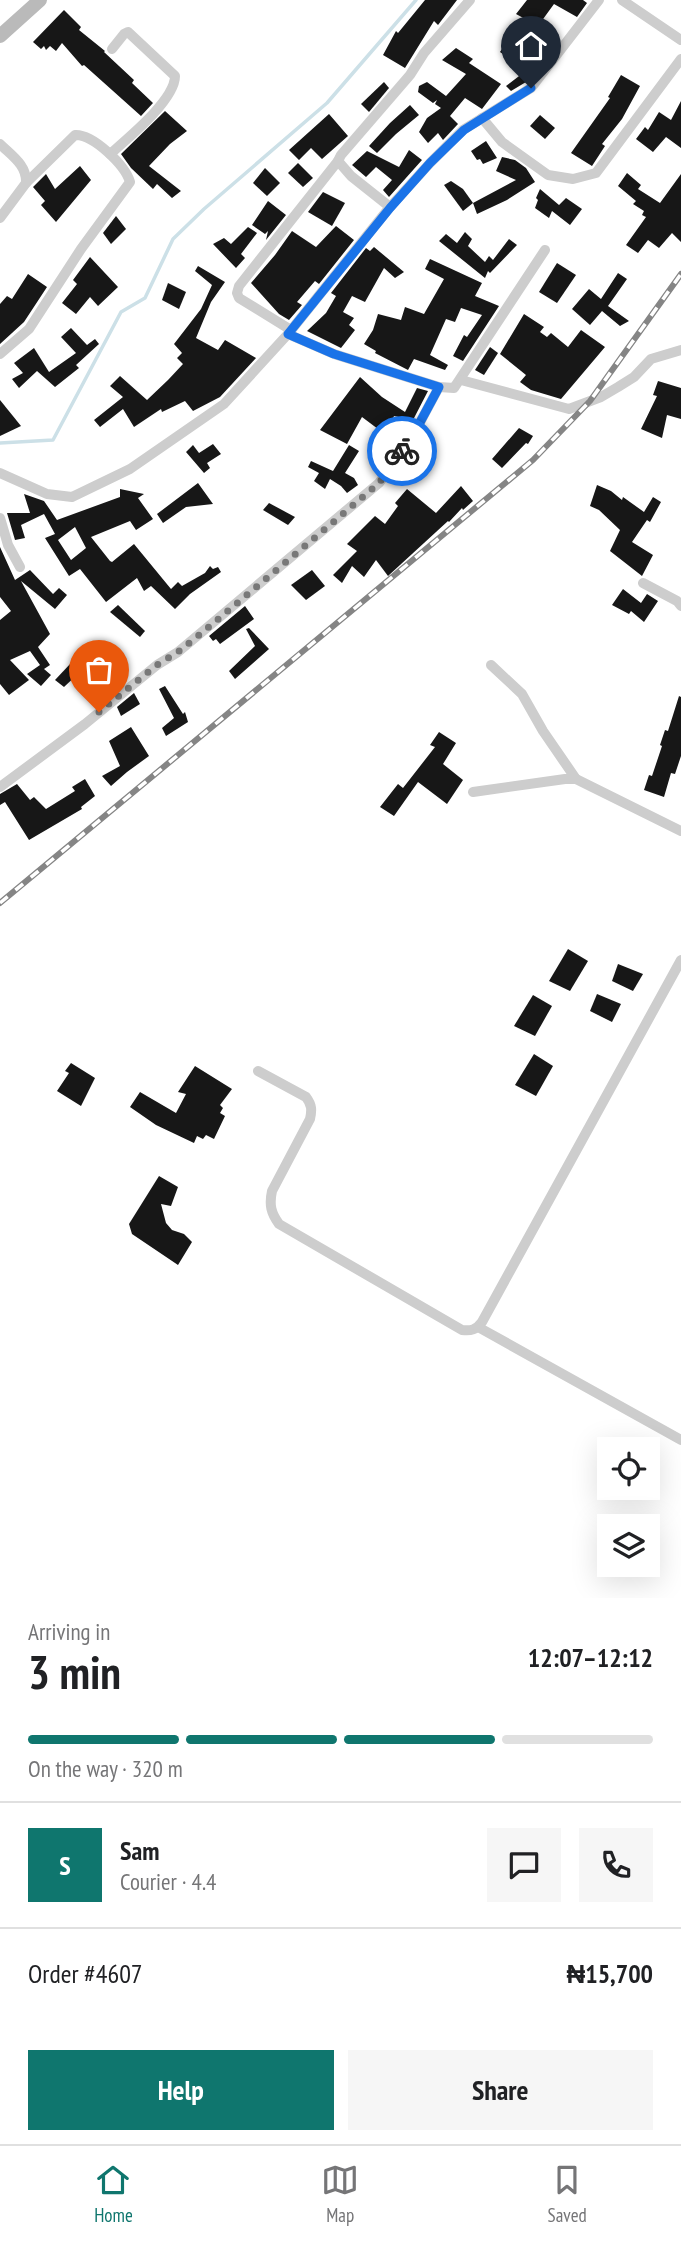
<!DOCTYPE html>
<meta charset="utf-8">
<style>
:root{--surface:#fff;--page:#f6f6f6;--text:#202124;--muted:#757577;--line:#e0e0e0;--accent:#0f766e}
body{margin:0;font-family:"PT Sans Narrow",sans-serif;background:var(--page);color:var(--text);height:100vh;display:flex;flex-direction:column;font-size:26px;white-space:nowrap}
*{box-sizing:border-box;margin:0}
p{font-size:23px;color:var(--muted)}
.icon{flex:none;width:38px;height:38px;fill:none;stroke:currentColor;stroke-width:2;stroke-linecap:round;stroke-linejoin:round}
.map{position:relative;height:1598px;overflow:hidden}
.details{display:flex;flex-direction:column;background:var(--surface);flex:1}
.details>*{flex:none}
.controls{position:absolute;left:597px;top:1437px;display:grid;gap:14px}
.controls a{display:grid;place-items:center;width:63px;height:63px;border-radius:0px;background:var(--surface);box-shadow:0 7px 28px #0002;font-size:35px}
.pin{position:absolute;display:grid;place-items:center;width:60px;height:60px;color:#fff;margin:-72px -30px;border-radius:50% 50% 50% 0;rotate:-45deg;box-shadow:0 0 7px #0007}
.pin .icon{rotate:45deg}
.courier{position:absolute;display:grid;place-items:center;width:70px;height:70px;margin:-35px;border:5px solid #1a73e8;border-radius:50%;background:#fff;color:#222;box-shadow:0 2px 9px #0007}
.overview em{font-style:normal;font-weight:600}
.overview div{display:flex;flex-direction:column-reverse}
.overview{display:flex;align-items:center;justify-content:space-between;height:119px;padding:0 28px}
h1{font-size:46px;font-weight:600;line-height:52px}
.bar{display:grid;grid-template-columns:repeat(4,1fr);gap:10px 7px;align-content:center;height:84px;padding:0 28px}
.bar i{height:9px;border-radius:5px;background:var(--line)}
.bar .on{background:var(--accent)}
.bar p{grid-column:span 4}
.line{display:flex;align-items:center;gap:18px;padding:0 28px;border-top:2px solid var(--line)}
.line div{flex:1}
.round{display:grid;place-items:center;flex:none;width:74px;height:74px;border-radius:0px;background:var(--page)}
.cta{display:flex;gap:14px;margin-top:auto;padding:14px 28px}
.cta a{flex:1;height:80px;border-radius:0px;background:var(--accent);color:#fff;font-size:28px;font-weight:600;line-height:80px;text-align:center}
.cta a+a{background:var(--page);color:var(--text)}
.dock{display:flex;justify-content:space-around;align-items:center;height:98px;border-top:2px solid var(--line);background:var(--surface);font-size:19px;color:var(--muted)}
.dock a{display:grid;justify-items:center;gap:4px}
.dock .on{color:var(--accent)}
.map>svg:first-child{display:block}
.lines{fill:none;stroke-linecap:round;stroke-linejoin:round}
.stream{stroke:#cce0e7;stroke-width:3.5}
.building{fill:#171717;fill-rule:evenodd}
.minor{stroke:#cdcdcd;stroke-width:10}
.secondary{stroke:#bababa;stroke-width:14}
.rail-casing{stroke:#858585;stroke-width:6}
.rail{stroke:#fff;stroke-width:3.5;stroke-dasharray:10;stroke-linecap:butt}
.done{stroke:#787878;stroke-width:7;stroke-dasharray:0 12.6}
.route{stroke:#1a73e8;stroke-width:9}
</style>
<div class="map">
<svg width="681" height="1598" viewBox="0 0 681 1598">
<rect width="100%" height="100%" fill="#fff"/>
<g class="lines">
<polyline class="stream" points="0,443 53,440 121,312 145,298 173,239 204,209 327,103 416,0"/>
</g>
<g class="building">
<polygon points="425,0 457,0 438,25 434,21 405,68 383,55 396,31 398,33"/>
<polygon points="527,0 583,0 587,3 577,17 554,4 538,26 516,14"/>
<polygon points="64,10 81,27 79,30 105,51 104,52 134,80 132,83 153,103 141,116 84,65 82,66 62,43 56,51 50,46 46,50 44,46 41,49 33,42"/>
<polygon points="529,26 539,32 518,53 536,63 541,60 526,82 511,91 506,86 527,70 500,52 504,46 510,49"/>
<polygon points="456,48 473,59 469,63 501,84 482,109 465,98 450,116 458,124 443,140 438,133 428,143 419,132 427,118 441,108 435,104 437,100 433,103 418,92 419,86 427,82 446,96 466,74 442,60"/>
<polygon points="621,75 640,86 622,119 602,144 605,146 592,166 571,153 610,98 608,97"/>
<polygon points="384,82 389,88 369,112 361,104"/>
<polygon points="681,101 681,148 666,137 653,152 636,139 645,127 648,130 659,112 671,120"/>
<polygon points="410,105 419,115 396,134 377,153 369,146 390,123"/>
<polygon points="165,111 187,131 170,144 149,166 181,191 172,198 157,184 153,189 131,168 121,154"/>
<polygon points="329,114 348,136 322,159 311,148 299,160 289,150"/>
<polygon points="540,115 555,128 545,139 530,126"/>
<polygon points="486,141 497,158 483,164 480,159 477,160 471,151"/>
<polygon points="409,150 422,160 389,197 383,190 392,180 376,167 366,177 352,165 367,151 399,167"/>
<polygon points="502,157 515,160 526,168 535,182 507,200 477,214 473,203 516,180 496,171"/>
<polygon points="298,163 313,178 303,187 288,173"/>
<polygon points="80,166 91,180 56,222 41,205 45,201 33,187 46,174 55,189"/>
<polygon points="265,168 280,183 267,196 253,183"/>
<polygon points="627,173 641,185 638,189 660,203 681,174 681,242 672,233 659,248 648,240 638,253 626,245 646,217 642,215 644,211 633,204 636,201 618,186"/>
<polygon points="451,181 463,189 473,203 463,211 444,185"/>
<polygon points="540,189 559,205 566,198 582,209 570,225 552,211 549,218 535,208 538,200 536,198"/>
<polygon points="323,192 345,203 332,226 308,212"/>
<polygon points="268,201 286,215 266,240 268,231 265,234 252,225"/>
<polygon points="116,216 126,229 111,244 103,233"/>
<polygon points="336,226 354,240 319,284 315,281 297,302 302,305 289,320 279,314 251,283 275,255 292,231 316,247"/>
<polygon points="248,227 257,233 241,254 245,258 236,268 213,244 224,238 231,244"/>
<polygon points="465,232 472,239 468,246 485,262 489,256 493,260 509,239 517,245 490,273 488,271 485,278 439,241 446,234 457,243"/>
<polygon points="374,247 404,272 395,278 384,268 365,302 352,296 343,312 354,318 349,325 355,330 341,348 307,331 326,313 336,296 331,293 366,248 370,251"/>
<polygon points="90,257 118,287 98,306 90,297 76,314 62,303 77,284 73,280"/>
<polygon points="430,259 482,283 475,296 499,306 463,361 453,356 464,335 467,337 482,315 461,308 455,322 446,319 430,355 448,365 445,370 414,359 408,370 375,353 376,351 364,344 373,330 378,314 401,320 405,307 424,314 444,279 425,269"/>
<polygon points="557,263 576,275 557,303 539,292"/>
<polygon points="198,266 225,282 211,302 196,338 218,350 225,340 256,358 220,397 193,411 185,401 162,412 161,409 134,427 123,409 100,427 94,420 123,397 110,386 120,376 147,400 168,380 183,364 177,358 182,353 174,344 201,309 212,285 195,271"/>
<polygon points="618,273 627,279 608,306 629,321 620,326 602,311 590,325 572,309 589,289 601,299"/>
<polygon points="28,274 47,287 24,322 0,344 0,304 7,296 12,299"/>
<polygon points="168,283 186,292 179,309 162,300"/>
<polygon points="524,314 544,327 540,332 547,337 551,333 568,347 581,330 605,347 561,399 531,390 520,382 526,375 500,354"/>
<polygon points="71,328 87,345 95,339 99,344 76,365 79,368 55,387 37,371 19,388 12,379 23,373 14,363 34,348 49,372 76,353 61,337"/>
<polygon points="490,347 498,353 484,375 475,370"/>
<polygon points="360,377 382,397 405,412 417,388 428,391 413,420 394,416 386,435 362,417 347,444 320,430"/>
<polygon points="658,381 681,388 681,419 667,415 662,438 641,429 657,396 653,395"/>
<polygon points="0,400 21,426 0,436"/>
<polygon points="519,428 533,436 528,444 526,443 502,468 492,459"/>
<polygon points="213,444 221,454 207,463 210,468 204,473 186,452 193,445 199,453"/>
<polygon points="349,445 359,451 345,473 354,478 358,485 347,493 341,486 330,479 325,489 314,481 319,473 308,467 311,461 333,471"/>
<polygon points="198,483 213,504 186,507 163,523 157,514"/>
<polygon points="597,485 611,491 622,500 623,497 644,512 653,497 661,502 650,522 647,520 632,542 653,555 642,576 610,551 620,530 599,510 590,506"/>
<polygon points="461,486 473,501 463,510 462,508 449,522 448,521 388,576 376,560 364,577 352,566 342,583 333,575 357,551 347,544 375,516 385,524 398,506 395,503 407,489 436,513"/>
<path d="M120 489 144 494 138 498 153 519 136 530 130 521 91 537 110 561 112 562 134 544 171 589 178 582 182 586 205 573 210 566 213 569 218 567 221 572 190 594 175 609 151 586 144 591 137 578 106 602 80 569 69 576 45 538 55 534 44 514 21 525 25 538 15 540 7 513H30L24 494 44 501 57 520 120 497ZM75 527 86 548 71 560 58 540Z"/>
<polygon points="269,503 295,517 288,525 263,510"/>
<polygon points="0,547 15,580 30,570 53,594 59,588 67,595 55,609 21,581 50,634 38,647 50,665 44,669 51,675 41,686 27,674 40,665 30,651 10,660 29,680 9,695 0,684 0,620 11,611 0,597"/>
<polygon points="312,570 325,586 306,600 291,585"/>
<polygon points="623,589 641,603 647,594 658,601 644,622 631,611 629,614 612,605"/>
<polygon points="118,605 145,631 140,637 110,612"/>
<polygon points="245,606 254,619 220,644 216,639 213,641 209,636"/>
<polygon points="249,628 269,649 235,679 229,671 255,646 246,629"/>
<polygon points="71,663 80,672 64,687 55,680"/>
<polygon points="165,686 183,714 185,712 188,722 166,736 162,728 174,718 159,689"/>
<polygon points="134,693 140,704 121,716 117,707"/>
<polygon points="679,696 681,697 681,756 675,774 671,773 664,797 644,790 649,775 652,776 662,746 660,745 665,730 668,731"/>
<polygon points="131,727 149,756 127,772 111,786 102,776 120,766 109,741"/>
<polygon points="439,732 456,743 443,764 463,780 447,804 418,782 394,816 380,807 398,784 403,788 435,747 430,745"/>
<polygon points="85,779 95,796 81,807 82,809 29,840 5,802 0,805 0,794 17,784 30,800 34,797 46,809 75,791 72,787"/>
<polygon points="568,949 588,961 570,991 549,981"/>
<polygon points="618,964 643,974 633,991 612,981"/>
<polygon points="597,994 621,1004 612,1022 590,1011"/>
<polygon points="533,995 552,1006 535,1036 514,1026"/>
<polygon points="534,1054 553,1066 536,1096 515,1085"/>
<polygon points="71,1063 95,1078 81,1106 57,1091 69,1073 65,1071"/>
<polygon points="195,1066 232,1089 220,1105 223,1108 220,1113 225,1116 214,1139 206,1135 203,1139 197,1136 194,1143 156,1125 130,1107 140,1092 176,1113 186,1094 178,1092"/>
<polygon points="159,1176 178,1187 171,1206 161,1204 166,1223 172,1230 184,1234 192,1242 178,1265 132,1234 129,1224"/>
</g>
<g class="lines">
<g class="minor">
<polyline points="622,0 681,40"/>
<polyline points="482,118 502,142 548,175 573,179 596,173 681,59"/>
<path d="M0 144C12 156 27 165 26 183"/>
<path d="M110 154C128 138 175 100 175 76L128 32 124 34 112 49"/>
<polyline points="390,207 351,176 338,161 341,155 410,75 424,53 470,0"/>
<path d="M0 218 26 183 75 135C93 134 125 165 130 182L81 249 29 329 0 354"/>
<polyline points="291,330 239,298 237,293 239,286 338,161"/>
<polyline points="288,334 334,354 439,387 454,388 545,250"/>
<polyline points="461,380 569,409 601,397 618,387 634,377 651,359 681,350"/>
<polyline points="0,473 47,494 72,497 130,469 224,404 288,334 390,207 430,163 463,130 531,88 599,0"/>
<polyline points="0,518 8,545 20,567"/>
<polyline points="643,583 677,601 681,606"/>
<polyline points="491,665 522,694 543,731 576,779"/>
<polyline points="0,787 85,724 157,665 178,652 379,483 410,441 439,387"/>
<polyline points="473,792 565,779 576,779 681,831"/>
<path d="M258 1071 306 1097C312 1105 312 1110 310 1119L272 1191C269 1205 271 1213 279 1224L462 1330C471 1331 476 1330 482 1322L681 960"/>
<polyline points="478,1327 681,1440"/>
</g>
<polyline class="secondary" points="0,36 40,0"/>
<g class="rail-casing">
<polyline id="rail" points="0,903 533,460 590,401 681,274"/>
</g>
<use href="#rail" class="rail"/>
</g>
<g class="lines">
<polyline class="done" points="99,712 157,665 178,652 204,631 331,524 379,483 402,451"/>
<polyline class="route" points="402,451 410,441 439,387 334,354 288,334 390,208 430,163 464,130 531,88"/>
</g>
</svg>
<div class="controls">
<a><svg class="icon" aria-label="locate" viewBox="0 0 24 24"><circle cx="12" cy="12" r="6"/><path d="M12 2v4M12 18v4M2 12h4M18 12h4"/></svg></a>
<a><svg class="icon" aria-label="layers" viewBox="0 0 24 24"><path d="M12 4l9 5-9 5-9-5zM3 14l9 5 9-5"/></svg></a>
</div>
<div class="pin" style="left:99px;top:712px;background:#ea580c"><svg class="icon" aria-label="bag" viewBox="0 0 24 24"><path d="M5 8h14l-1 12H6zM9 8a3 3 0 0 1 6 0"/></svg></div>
<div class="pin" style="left:531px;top:88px;background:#1f2937"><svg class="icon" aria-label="home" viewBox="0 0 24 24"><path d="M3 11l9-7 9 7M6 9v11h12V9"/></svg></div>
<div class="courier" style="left:402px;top:451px"><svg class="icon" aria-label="bike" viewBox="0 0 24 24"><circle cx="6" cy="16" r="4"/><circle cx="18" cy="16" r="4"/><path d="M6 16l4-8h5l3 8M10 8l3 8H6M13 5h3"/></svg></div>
</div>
<section class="details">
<div class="overview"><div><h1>3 min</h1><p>Arriving in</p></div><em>12:07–12:12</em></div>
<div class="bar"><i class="on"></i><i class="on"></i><i class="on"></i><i></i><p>On the way · 320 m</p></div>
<div class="line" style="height:126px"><b class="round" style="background:var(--accent);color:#fff">S</b><div><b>Sam</b><p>Courier · 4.4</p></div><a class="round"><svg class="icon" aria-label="chat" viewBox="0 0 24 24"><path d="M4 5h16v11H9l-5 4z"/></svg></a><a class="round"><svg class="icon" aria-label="phone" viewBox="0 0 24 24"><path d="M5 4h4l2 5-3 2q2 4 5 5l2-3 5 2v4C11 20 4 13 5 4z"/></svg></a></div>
<div class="line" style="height:91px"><div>Order #4607</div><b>₦15,700</b></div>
<div class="cta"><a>Help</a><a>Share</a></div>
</section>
<nav class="dock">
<a class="on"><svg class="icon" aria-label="home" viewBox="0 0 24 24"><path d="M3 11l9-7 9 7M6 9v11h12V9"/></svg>Home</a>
<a><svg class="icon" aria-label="map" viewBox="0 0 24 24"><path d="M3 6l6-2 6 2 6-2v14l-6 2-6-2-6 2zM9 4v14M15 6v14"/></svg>Map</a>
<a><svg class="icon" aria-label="saved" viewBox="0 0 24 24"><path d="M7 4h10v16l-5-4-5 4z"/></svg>Saved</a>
</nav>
